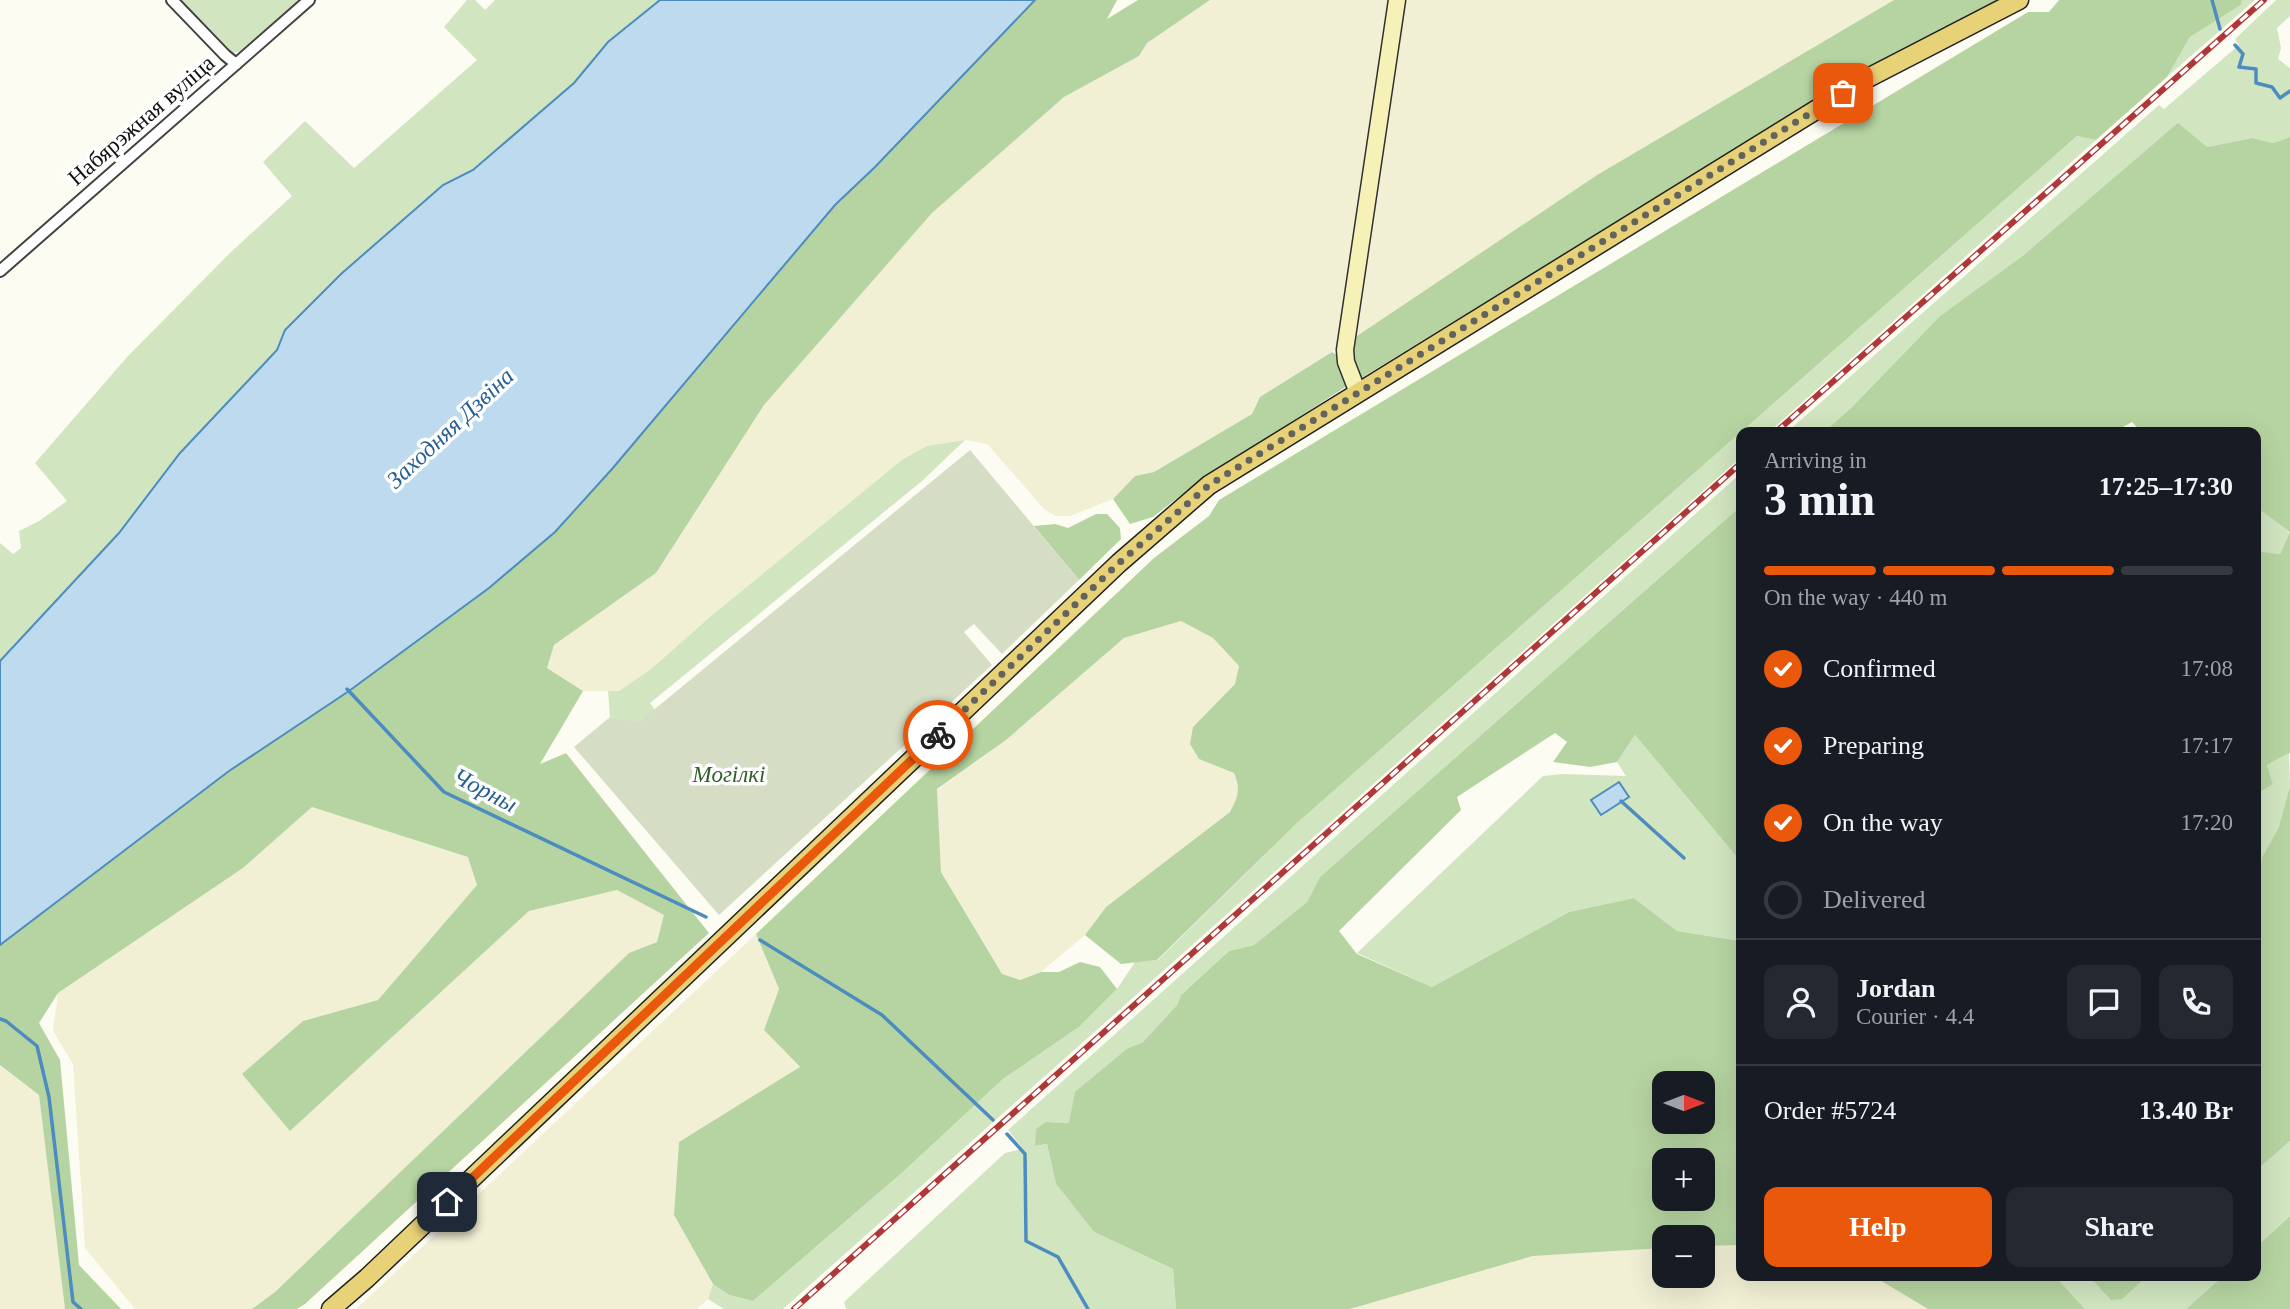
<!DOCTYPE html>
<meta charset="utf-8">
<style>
:root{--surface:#171b24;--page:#242831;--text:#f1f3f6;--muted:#9ea1a6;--line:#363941;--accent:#ea580c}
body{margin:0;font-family:"Times New Roman",serif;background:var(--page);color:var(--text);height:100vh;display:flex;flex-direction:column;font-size:26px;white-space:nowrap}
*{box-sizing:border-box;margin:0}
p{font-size:23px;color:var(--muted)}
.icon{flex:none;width:38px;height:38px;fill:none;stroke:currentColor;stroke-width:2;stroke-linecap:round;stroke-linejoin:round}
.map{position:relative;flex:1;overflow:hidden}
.details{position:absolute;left:1736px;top:427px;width:525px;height:854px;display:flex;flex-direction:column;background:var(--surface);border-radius:14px;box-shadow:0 7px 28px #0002}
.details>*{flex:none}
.needle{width:46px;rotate:90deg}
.tools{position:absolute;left:1652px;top:1071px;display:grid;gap:14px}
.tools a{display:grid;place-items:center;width:63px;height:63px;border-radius:14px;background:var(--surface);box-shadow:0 7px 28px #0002;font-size:35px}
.pin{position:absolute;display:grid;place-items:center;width:60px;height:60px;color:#fff;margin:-30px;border-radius:14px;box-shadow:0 4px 10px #0006}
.courier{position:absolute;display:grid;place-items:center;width:70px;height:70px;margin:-35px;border:5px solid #ea580c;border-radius:50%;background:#fff;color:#222;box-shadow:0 2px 9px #0007}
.overview em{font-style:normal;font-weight:700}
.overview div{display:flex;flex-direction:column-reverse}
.overview{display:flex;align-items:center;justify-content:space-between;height:119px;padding:0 28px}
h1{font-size:46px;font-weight:700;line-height:52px}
.bar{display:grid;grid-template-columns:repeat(4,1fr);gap:10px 7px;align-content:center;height:84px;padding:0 28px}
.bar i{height:9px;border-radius:5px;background:var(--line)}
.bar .on{background:var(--accent)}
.bar p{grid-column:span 4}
.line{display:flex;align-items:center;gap:18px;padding:0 28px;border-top:2px solid var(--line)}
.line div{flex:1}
.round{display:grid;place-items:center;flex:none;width:74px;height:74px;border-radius:14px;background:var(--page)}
ol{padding:0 28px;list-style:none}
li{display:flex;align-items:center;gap:21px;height:77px}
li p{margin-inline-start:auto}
li .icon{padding:7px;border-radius:50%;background:var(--accent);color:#fff;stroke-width:4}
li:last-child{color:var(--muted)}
li i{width:38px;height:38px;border:4px solid var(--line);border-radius:50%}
.primary-button{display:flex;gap:14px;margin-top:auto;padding:14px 28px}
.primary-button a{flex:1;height:80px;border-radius:14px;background:var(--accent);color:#fff;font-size:28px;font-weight:700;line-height:80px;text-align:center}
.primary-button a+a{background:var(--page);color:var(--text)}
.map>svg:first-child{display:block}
.farmland{fill:#f1f0d5}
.green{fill:#d1e5c0}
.forest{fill:#b6d4a1;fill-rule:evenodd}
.cemetery{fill:#d5dec5}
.water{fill:#bddaef;stroke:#4d8cbe;stroke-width:2}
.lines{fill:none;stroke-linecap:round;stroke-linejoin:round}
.stream{stroke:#4d8cbe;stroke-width:3.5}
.street-casing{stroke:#424242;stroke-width:14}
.secondary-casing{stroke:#313131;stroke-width:19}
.primary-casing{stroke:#202020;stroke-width:21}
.street{stroke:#fff;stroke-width:10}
.secondary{stroke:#f6f1b6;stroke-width:16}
.primary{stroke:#e8d278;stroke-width:18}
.rail-casing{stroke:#af3738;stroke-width:6}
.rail{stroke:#fff;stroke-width:3.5;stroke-dasharray:10;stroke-linecap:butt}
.done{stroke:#62625f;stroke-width:7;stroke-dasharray:0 12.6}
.route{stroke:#ea580c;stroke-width:9}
.labels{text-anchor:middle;stroke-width:7;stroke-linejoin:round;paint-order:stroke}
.street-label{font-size:23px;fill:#0f0f0f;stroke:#fff}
.park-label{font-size:23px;font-style:italic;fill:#306027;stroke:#fff}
.water-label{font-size:24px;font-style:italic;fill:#265f93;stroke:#fff}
</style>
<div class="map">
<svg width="2290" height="1309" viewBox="0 0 2290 1309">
<rect width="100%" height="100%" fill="#fdfcf3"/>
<g class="farmland">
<polygon points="1210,0 1894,0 1597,175 1351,340 1261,397 1252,414 1154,472 1135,476 1113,499 1070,516 1056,516 1045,510 987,444 965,440 927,446 903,459 711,616 651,669 619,691 583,691 547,668 554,645 656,573 764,405 932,213 1064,97 1139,56 1146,43"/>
<polygon points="1181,621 1213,638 1239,666 1235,684 1193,727 1200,759 1234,773 1239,784 1238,796 1230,812 1106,907 1085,935 1041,972 1020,980 1002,975 941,872 937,790 1006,740 1124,638"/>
<polygon points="312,807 469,857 477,885 378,1000 303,1021 242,1074 290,1130 529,911 617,890 665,915 657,942 629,953 275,1292 252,1309 135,1309 85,1248 73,1064 53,1031 58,993 243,868"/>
<polygon points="756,934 779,989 764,1030 800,1068 679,1142 674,1215 713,1284 708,1299 697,1309 356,1309"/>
<polygon points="0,1065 39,1095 65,1309 0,1309"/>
<polygon points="1737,1244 1741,1245 1741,1276 1873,1276 1928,1309 1350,1309 1533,1256 1664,1248 1664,1276 1703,1276 1703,1246"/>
</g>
<g class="green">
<polygon points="179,0 303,0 242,51 234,53 228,50"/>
<polygon points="467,0 475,0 485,10 495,0 660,0 608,42 574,83 473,170 443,185 341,274 285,330 277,350 180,453 119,533 0,661 0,543 13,554 21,548 19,531 39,521 67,501 35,463 128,356 231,252 292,196 263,162 305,121 354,168 477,60 444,27"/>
<polygon points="2242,0 2255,0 2167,77 2190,37 2241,5"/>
<polygon points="2276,0 2290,0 2290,16 2277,28 2281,48 2278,59 2290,68 2290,137 2273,143 2252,138 2207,147 2025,254 1940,316 1852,407 1824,432 1787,432 2159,105 2164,109 2239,45 2235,39"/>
<polygon points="2077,136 2096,140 1769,432 1741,432 1741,457 783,1309 724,1309 708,1299 713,1284 729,1295 753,1301 904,1171 1003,1079 1079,1027 1117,989 1135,962 1158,960 1296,824"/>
<polygon points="965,440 922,481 650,703 655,710 639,723 610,717 608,691 619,691 651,669 711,616 903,459 927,446"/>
<polygon points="1741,473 1741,506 1320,877 1307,902 1254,945 1229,951 1181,995 1177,1005 1143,1042 1128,1048 1069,1123 1046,1122 1036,1146 1047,1144 1056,1184 1094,1232 1173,1269 1176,1309 846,1309 844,1302 1005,1153 1023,1149 1008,1130"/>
<polygon points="2256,475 2257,508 2290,532 2280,554 2256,551"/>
<polygon points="1635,735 1741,862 1741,941 1677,931 1634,898 1569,912 1432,987 1357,953 1543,776 1563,774 1626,776 1617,762"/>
<polygon points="2289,753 2290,786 2278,829 2262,857 2256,903 2256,795 2273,784 2267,765"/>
<polygon points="2290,1141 2290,1216 2256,1247 2256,1171"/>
<polygon points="2055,1276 2223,1276 2186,1309 2085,1309"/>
</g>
<g class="forest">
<polygon points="1035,0 1117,0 1107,19 1138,0 1210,0 1147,43 1139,56 1064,97 932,213 764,405 656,573 554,645 547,668 583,691 540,764 566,753 709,933 305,1304 297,1309 252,1309 275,1292 629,953 657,942 664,915 617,890 529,911 290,1131 242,1074 303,1021 378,1000 477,885 468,857 312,807 243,868 58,993 39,1023 60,1060 79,1265 121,1309 65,1309 39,1095 0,1065 0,945 229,771 349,691 489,588 555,532 612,469 835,205 875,167"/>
<polygon points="1894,0 1997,0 1862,72 1358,380 1349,351 1351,340 1597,175"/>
<path d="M2059 0H2242L2241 5 2190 37 2167 77 2096 140 2077 136 1296 824 1157 960 1121 964 1085 935 1106 907 1230 812C1238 797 1241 789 1234 773L1199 759 1190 744 1193 727 1235 684 1239 666 1213 638 1181 621 1124 638 1006 740 937 789 941 872 1002 974 1020 980 1041 972H1059L1080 962 1100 967 1117 989 1079 1027 1003 1079 904 1171 753 1301 729 1295 713 1284 674 1215 679 1142 800 1067 764 1030 779 989 756 934 1154 558 1209 516 1219 500 2028 12H2049Z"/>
<polygon points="2178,123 2207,147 2252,138 2273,143 2290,137 2290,754 2289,753 2267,765 2273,784 2256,795 2256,551 2280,554 2290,532 2257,508 2256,432 2141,432 2132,422 2114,432 1824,432 1852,407 1940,316 2025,254"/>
<polygon points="1332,352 1340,357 1347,386 1202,479 1153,517 1130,524 1113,499 1135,476 1154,472 1252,414 1260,397"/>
<path d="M1741 506V862L1635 735 1617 762 1590 767 1553 762 1567 742 1555 733 1457 797 1461 810 1339 931 1357 954 1432 987 1569 912 1634 898 1677 931 1741 941V1245L1703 1246V1237H1664V1248L1533 1256 1350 1309H1176L1173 1269 1094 1232 1056 1184 1047 1144 1035 1146 1036 1129 1046 1122 1069 1123 1075 1092 1128 1048 1143 1042 1177 1005 1181 995 1229 951 1254 945 1307 902 1320 877ZM1664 1083H1703V1122H1664ZM1664 1160H1703V1199H1664Z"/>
<polygon points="1096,514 1107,514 1120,528 1121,539 1079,580 1034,526 1055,524 1068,528"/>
<polygon points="2290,786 2290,1141 2256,1171 2256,903 2262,857 2278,829"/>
<polygon points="2290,1216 2290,1309 2186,1309 2223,1276 2256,1276 2256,1247"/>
<polygon points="1873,1276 2055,1276 2085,1309 1928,1309"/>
<polygon points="2089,1276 2147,1276 2122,1299 2111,1300"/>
</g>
<polygon class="cemetery" points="970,450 1079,580 1002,654 974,624 964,632 992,665 719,915 574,747 610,717 639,722"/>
<g class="water">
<polygon points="660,0 1035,0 875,167 835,205 612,469 555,532 489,588 349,691 229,771 0,945 0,661 119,533 180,453 277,350 285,330 341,274 443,185 473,170 574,83 608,42"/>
<polygon points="1619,782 1629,797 1601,815 1591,800"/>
</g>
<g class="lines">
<g class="stream">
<polyline points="2212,0 2220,29"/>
<polyline points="2235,45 2243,54 2239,67 2256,69 2256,83 2272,87 2280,98 2290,91"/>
<polyline points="347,689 444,792 706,917"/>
<polyline points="1621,801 1684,858"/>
<polyline points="760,940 882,1015 993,1120"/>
<polyline points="0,1019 6,1021 37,1046 49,1097 73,1302 81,1309"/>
<polyline points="1007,1134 1025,1154 1026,1241 1058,1257 1088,1309"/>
</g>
<g class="street-casing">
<g id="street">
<polyline points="172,0 225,55 236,64"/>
<polyline points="0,271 309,0"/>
</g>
</g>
<g class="secondary-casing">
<polyline id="secondary" points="1358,393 1346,362 1345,350 1397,0"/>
</g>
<g class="primary-casing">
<polyline id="primary" points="331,1309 367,1278 1119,563 1209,485 1866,79 2019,0"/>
</g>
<use href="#street" class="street"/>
<use href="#secondary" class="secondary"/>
<use href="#primary" class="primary"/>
<g class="rail-casing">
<g id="rail">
<polyline points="1776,432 2264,0"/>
<polyline points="794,1309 1741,463"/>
</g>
</g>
<use href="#rail" class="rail"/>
</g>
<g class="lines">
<polyline class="done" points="938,735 1119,563 1209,485 1843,93"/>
<polyline class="route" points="447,1202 938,735"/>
</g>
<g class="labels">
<g class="street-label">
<text transform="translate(141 120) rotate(-41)" y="8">Набярэжная вуліца</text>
</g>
<g class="park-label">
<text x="729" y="782">Могілкі</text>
</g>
<g class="water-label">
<text transform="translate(450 428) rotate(-43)" y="8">Заходняя Дзвіна</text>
<text transform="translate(485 790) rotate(28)" y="8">Чорны</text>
</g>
</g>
</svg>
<div class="tools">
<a><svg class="needle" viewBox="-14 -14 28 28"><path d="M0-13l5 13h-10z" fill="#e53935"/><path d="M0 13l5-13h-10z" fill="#9ea1a6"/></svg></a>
<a>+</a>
<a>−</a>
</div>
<div class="pin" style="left:1843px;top:93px;background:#ea580c"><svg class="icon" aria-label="bag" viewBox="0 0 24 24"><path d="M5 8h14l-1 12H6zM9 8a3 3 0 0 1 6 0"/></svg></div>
<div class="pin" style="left:447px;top:1202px;background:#1f2937"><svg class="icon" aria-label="home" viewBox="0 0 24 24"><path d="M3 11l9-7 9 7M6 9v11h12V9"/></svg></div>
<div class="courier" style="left:938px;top:735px"><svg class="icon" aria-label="bike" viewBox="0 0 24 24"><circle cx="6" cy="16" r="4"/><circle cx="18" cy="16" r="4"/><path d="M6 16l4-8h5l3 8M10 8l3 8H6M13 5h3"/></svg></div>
<section class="details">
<div class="overview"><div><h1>3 min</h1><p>Arriving in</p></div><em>17:25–17:30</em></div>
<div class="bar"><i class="on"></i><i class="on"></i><i class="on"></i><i></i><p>On the way · 440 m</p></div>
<ol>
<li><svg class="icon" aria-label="check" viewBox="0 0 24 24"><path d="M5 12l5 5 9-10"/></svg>Confirmed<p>17:08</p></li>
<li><svg class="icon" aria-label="check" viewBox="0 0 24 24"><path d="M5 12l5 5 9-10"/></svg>Preparing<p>17:17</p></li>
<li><svg class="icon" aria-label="check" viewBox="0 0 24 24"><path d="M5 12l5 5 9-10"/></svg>On the way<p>17:20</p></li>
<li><i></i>Delivered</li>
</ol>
<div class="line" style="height:126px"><a class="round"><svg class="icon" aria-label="person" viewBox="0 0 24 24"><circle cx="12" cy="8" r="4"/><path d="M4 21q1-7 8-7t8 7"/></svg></a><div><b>Jordan</b><p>Courier · 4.4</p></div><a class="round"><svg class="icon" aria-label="chat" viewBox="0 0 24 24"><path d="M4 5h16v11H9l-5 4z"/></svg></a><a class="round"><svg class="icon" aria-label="phone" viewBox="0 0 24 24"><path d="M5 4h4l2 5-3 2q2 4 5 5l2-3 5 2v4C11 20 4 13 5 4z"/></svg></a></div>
<div class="line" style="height:91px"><div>Order #5724</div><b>13.40 Br</b></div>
<div class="primary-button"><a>Help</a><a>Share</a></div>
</section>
</div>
